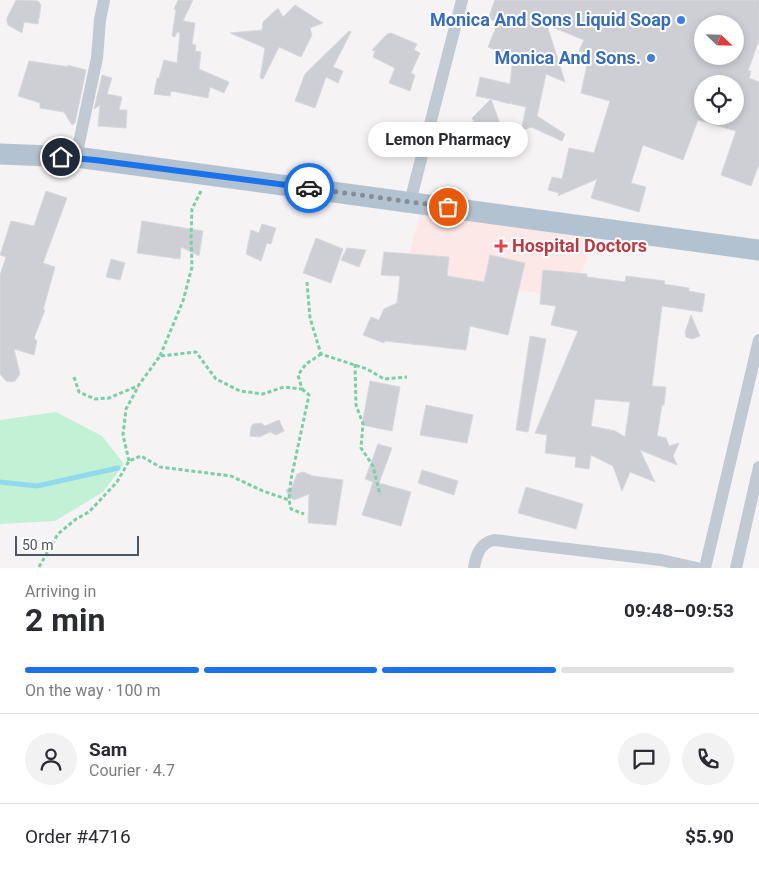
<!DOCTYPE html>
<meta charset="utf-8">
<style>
:root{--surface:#fff;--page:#f2f2f3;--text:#2b2b33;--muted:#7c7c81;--line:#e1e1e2;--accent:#1a73e8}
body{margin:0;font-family:Roboto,sans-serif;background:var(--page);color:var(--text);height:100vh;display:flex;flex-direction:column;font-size:19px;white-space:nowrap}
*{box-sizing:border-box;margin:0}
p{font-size:16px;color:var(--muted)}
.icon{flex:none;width:28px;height:28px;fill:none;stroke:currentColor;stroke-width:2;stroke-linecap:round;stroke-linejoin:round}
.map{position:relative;height:568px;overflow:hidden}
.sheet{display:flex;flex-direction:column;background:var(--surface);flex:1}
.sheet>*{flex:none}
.needle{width:32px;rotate:113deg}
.tools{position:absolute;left:694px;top:15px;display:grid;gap:10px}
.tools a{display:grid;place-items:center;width:50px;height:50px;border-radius:50%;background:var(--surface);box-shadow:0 2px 8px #0003;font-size:25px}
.scale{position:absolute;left:15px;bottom:12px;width:124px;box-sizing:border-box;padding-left:5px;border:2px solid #4a5661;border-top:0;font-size:14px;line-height:18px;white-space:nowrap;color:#4a5661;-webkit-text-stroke:4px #fff;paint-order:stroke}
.pin{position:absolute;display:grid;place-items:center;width:42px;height:42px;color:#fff;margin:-21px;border:2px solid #fff;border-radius:50%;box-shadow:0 1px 5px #0007}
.courier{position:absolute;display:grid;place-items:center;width:50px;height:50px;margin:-25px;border:4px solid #1a73e8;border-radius:50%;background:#fff;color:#222;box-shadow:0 1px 6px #0007}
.bubble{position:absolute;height:35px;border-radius:18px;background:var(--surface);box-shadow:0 2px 8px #0003;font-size:16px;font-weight:700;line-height:35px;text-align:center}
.headline em{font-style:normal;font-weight:700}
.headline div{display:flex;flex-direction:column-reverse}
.headline{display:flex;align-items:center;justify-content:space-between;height:85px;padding:0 25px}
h1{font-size:32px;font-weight:700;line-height:38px}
.bar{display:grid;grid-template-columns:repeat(4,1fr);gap:8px 5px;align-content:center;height:60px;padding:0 25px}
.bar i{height:6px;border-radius:4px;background:var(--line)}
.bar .on{background:var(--accent)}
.bar p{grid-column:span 4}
.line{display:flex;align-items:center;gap:12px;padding:0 25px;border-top:1px solid var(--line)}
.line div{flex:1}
.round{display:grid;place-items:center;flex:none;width:52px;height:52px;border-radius:26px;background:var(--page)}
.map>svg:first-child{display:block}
.medical{fill:#fce8e6}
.green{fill:#c3f1d5}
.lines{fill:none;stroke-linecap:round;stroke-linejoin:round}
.stream{stroke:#90daee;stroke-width:5}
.building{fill:#cdcfd5;stroke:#d7d9de;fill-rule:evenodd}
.path{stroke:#7ad0a6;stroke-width:3;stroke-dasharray:4 2.5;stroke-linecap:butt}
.minor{stroke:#c1cad2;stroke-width:12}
.primary{stroke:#b3c2d1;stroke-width:21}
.done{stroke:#868d94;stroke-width:5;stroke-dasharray:0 9}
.route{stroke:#1a73e8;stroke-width:6}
.shop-dot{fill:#3f7fe0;stroke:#fff;stroke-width:2}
.health-dot{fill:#e0444e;stroke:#fff;stroke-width:2}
.labels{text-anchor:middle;stroke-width:4;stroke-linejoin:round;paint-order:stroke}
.shop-label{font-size:18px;font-weight:bold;fill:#366cbe;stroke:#fff;text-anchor:end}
.health-label{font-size:18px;font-weight:bold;fill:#be3a42;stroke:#fff;text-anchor:start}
</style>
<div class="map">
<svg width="759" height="568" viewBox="0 0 759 568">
<rect width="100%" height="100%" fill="#f5f3f3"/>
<polygon class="medical" points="425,197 597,221 575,299 404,272"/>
<polygon class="green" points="56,412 102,436 124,464 103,492 55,521 0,524 0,420"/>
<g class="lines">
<polyline class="stream" points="0,482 37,486 118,468"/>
</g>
<g class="building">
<polygon points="16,0 38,1 41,5 38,24 24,22 22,33 8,25 7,22 7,18"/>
<polygon points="178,0 193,0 183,21 195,23 192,44 196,45 195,51 201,52 199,69 229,82 224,93 210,87 208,98 171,91 170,96 154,94 157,78 159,78 164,60 177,63 180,33 177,32 175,37 172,36 176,10 174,9"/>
<path d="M495 0H759V40L748 71H751L749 78 759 82V164L751 186 721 175 736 131 698 120 683 160 643 145 631 183 646 187 639 212 591 198 597 179 558 196 559 193 548 190 552 177 562 179 569 148 594 153 610 101 581 93 589 55 579 51 584 40 547 25 565 82 546 74 537 116 565 134 562 141 531 127 521 131 526 107 512 104 511 102 510 104 491 99 500 124 495 134 499 146 484 139 472 118 491 99 476 96 480 77 510 84 513 57 488 47 498 22 488 19ZM702 24H735V56H702ZM702 84H735V116H702Z"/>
<polygon points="295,5 323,23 310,28 312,35 301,57 279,47 263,79 260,78 265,48 230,33 262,30 263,22 278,8 283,17"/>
<polygon points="349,31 351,32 333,67 343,71 338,83 326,77 315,108 295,101 305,74"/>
<polygon points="391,33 417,44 414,50 420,53 411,73 415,75 410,91 389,83 395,68 373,57 375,51 372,50 387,34"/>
<polygon points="29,61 69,67 67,65 86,70 75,123 72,125 64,112 40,108 40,103 18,96"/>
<polygon points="102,75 112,78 107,94 122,97 119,110 127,110 126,128 98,126 100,105 94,109"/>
<polygon points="46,191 67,198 43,263 55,267 43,310 45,310 34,338 37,341 34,355 14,349 20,374 15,381 11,382 6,381 0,374 0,275 6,257 0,255 11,221 34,226"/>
<polygon points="142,221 203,231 199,256 181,247 180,259 137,253"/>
<polygon points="262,224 276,228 271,244 267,243 261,261 246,254 251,230 259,233"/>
<polygon points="316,238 343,249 331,283 303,273"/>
<polygon points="347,248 366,250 359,267 341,260"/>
<polygon points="384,252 449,257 447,276 484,282 490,255 525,263 508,335 470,326 466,350 385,341 384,343 363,335 371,317 379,320 384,309 397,303 400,276 381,275"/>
<polygon points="111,259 125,263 120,280 106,277"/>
<path d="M543 270 587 274V277L625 282 626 276 665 281 664 284 689 288V291L705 294 702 312 662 306 652 386 666 387 664 405H662L657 436 666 438 669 446 679 443 673 456 677 465 640 450 655 482 630 472 622 491 613 466 591 455 589 469 575 467 576 457 545 453 547 435 535 433 578 331 551 325 556 306 540 304ZM595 399 630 402 625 437 615 431 591 426Z"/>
<polygon points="691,315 700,336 692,339 686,337 685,332"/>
<polygon points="530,336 546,339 528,432 516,430"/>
<polygon points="370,381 400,387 392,431 362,425"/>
<polygon points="426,405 473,415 467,443 420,435"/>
<polygon points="279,420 284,431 276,435 270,432 259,437 250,436 251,427 253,424 261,423 265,426"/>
<polygon points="378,444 392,448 379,483 411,492 401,526 362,515 373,482 365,479"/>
<polygon points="422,470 458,481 454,495 418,483"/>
<polygon points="303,472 313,476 343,480 336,525 308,523 309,494 294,500 289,497 286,490 292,487 297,474"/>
<polygon points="526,487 583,504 576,529 518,513"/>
</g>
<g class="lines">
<g class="path">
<polyline points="307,282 310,318 321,354 367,369 384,379 407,377"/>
<polyline points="160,356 183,301 192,267 191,238 192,209 201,191"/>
<polyline points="355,364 356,405 363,424 361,448 373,466 380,495"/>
<polyline points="74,377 79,392 95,399 109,398 138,386 160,356 196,352 216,379 240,391 263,394 284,387 302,389 298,375 306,364 321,354"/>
<polyline points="302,389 309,395 291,479 289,500 291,509 304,514"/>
<polyline points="129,461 123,435 126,409 138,387"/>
<polyline points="39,567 58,534 76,519 89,512 117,482 129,461 141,456 160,467 231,476 263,491 289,500"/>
</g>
<g class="minor">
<polyline points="76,157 97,58 100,20 104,0"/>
<polyline points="410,202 462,0"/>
<path d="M474 568C476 555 480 543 494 540L661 560 697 568"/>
<polyline points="705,568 759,340"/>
<polyline points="736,568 759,467"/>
</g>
<polyline class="primary" points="0,154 76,157 759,250"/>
</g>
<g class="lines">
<polyline class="done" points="309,188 448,207"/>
<polyline class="route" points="61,157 95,160 309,188"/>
</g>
<g class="shop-dot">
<circle cx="681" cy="20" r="5"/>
<circle cx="651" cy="58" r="5"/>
</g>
<path class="health-dot" d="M498.5 238.5h5v5h5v5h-5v5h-5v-5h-5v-5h5z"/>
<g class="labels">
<g class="shop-label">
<text x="671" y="26">Monica And Sons Liquid Soap</text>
<text x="641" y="64">Monica And Sons.</text>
</g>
<g class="health-label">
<text x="512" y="252">Hospital Doctors</text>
</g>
</g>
</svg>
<div class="tools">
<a><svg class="needle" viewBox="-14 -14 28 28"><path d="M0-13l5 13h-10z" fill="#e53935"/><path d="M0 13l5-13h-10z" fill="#7c7c81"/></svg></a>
<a><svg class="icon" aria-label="locate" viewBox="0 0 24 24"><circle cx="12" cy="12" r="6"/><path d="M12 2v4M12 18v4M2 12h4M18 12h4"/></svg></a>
</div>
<div class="scale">50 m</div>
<div class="pin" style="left:448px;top:207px;background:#ea580c"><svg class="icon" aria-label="bag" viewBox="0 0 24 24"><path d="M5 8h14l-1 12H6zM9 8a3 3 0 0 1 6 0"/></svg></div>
<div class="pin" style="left:61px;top:157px;background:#1f2937"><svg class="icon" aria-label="home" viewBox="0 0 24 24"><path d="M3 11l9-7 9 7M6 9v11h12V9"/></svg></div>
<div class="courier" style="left:309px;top:188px"><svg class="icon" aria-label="car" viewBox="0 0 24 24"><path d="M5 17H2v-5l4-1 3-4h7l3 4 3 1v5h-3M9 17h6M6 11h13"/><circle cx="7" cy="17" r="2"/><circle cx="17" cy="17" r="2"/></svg></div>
<div class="bubble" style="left:368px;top:122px;width:160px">Lemon Pharmacy</div>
</div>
<section class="sheet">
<div class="headline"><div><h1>2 min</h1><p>Arriving in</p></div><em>09:48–09:53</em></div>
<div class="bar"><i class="on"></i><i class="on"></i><i class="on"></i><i></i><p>On the way · 100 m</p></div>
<div class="line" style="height:90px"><a class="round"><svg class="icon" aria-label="person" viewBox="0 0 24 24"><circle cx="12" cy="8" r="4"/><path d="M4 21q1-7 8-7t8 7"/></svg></a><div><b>Sam</b><p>Courier · 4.7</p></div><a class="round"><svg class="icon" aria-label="chat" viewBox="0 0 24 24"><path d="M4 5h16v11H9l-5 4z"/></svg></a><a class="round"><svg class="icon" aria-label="phone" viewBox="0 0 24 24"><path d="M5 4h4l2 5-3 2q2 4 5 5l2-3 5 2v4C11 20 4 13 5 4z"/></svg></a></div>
<div class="line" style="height:65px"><div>Order #4716</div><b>$5.90</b></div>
</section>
